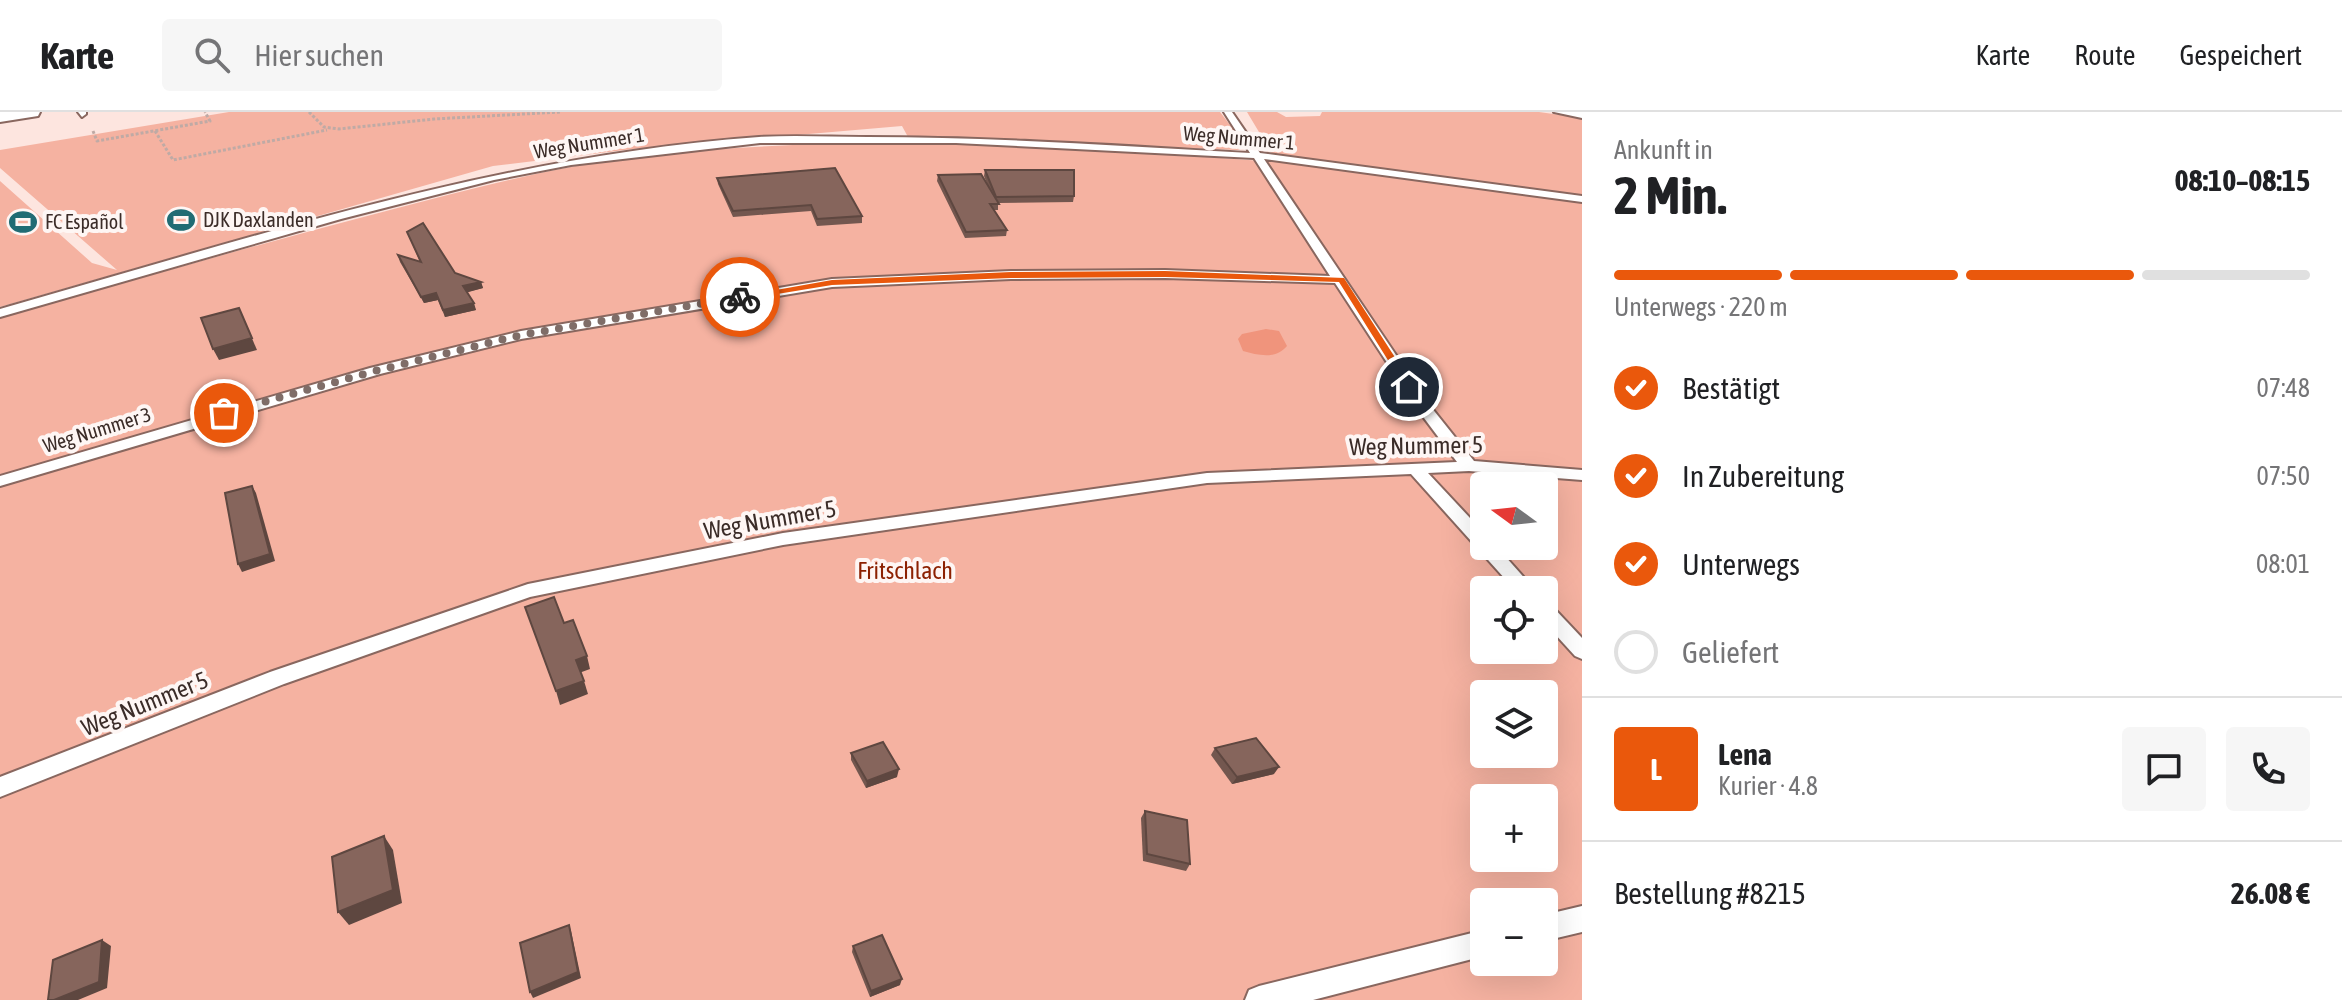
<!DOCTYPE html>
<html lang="de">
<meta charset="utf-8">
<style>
:root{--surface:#fff;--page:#f6f6f6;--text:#202124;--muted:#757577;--line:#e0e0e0;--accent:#ea580c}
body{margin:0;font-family:"Asap Condensed",sans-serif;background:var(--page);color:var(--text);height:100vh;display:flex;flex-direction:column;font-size:30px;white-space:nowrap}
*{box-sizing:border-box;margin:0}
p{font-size:26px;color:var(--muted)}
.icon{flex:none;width:44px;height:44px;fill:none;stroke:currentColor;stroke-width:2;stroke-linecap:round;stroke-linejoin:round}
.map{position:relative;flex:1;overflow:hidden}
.sheet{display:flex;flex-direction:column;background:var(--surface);width:760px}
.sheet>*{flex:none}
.needle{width:52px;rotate:285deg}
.controls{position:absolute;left:1470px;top:360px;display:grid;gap:16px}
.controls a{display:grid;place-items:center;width:88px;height:88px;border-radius:8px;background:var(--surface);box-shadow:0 8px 32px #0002;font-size:40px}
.pin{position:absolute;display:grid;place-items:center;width:68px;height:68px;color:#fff;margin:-34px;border:4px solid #fff;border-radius:50%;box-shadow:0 2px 8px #0007}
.courier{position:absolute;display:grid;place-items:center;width:80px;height:80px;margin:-40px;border:6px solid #ea580c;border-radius:50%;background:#fff;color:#222;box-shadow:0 2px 10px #0007}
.head em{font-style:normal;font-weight:700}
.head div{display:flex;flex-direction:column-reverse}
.head{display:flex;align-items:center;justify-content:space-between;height:136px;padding:0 32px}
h1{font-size:52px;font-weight:700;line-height:60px}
.bar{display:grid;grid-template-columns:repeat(4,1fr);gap:12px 8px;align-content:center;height:96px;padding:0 32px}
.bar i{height:10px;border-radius:6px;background:var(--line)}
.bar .current{background:var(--accent)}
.bar p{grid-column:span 4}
.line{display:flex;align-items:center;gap:20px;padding:0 32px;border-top:2px solid var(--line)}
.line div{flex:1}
.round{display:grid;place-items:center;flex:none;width:84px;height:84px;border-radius:8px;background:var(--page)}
ol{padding:0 32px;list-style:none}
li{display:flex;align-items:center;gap:24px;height:88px}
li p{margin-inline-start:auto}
li .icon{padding:8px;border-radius:50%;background:var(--accent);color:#fff;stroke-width:4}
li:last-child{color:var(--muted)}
li i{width:44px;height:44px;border:4px solid var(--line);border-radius:50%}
header{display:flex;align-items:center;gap:48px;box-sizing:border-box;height:112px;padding:0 40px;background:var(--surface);border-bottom:2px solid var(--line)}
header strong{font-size:38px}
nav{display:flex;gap:44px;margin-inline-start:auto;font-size:28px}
.search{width:560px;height:72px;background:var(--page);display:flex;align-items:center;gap:20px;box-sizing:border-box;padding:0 28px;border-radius:8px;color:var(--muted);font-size:30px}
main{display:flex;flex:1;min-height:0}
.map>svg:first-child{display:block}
.green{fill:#f5b2a1;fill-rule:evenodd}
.water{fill:#f0947c}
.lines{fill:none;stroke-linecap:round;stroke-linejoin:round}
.service-casing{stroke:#89675f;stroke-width:4}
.minor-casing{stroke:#89675f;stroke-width:4}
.path{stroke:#bfaaa5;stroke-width:3;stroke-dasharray:3 2;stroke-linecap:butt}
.service{fill:#fff;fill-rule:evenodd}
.minor{fill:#fff;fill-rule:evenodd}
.wall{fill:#73574f}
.shaded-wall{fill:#5e4740}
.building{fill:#86655c;stroke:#5e4740;stroke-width:2}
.route{fill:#ea580c}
.done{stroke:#7f6d68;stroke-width:8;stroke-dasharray:0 14.4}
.labels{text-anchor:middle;stroke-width:8;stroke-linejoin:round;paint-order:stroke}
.far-street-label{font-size:20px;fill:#3b2c28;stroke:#fef6f4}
.far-poi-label{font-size:20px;fill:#3b2c28;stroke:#fef6f4;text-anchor:start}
.street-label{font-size:24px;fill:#3b2c28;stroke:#fef6f4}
.park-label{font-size:24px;fill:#8c2102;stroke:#fef6f4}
</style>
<header>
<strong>Karte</strong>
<div class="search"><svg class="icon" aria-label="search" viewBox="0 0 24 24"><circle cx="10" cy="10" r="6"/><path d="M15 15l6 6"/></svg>Hier suchen</div>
<nav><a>Karte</a><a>Route</a><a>Gespeichert</a></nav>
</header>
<main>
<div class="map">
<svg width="1582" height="888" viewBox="0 0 1582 888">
<rect width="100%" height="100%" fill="#fde5df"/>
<g class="green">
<polygon points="229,0 1220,0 1247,35 1237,38 908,25 902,14 633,37 493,54 0,195 0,69 92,151 117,158 0,56 0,38"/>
<path d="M1247 0H1277L1286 5 1320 4 1322 0H1539L1582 6V888H0V206C130 169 259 132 390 98 475 76 563 52 651 43 860 21 1068 35 1277 50ZM1484 374H1544V434H1484ZM1484 478H1544V538H1484ZM1484 582H1544V642H1484ZM1484 686H1544V746H1484ZM1484 790H1544V850H1484Z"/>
</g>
<path class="water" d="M1266 217 1279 219 1287 234C1275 248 1258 243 1243 239L1238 227 1242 222Z"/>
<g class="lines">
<g class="service-casing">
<g id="service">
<polygon points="78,0 86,0 86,2 82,5"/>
<path d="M1224 0H1232L1260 41 1582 84V90L1264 47 1431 295 1474 349 1582 358V368L1469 359 1428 361 1484 421V434H1496L1535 478H1515L1411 362 1207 371 783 433 530 485 284 572 0 685V665L270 560 528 472 783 421 1207 361 1457 350 1418 298 1335 171 1165 166 1011 167 832 175 521 227 380 262 0 374V364L370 256 521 219 832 167 1011 159 1165 158 1330 164 1254 46 956 31H760L571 53 494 68 341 107 0 205V197C250 126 498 44 759 25 795 23 831 25 867 25 995 25 1123 34 1250 41Z"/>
<polygon points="1554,0 1582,0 1582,6"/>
<polygon points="1544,491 1551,493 1582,526 1582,547 1575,544 1544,510"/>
<polygon points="1582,794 1582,820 1544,829 1544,803"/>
<polygon points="1484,818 1484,844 1313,888 1245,888 1249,878 1259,874"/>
</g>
</g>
<g class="minor-casing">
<polygon id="minor" points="0,0 40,0 38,4 0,10"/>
</g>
<g class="path">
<polyline points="309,0 324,15 339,17 434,7 560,0"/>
<polyline points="93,19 97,29 210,9 205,0"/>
<polyline points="155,19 173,48 327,18"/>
</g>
<use href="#service" class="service"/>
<use href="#minor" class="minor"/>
</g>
<g class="wall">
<polygon points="985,58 1074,84 1073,90 998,91 998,98 994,98 1007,118 1006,124 965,126 937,69 938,63 988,74 984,64"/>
<polygon points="717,66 862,104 862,111 817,114 811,99 733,105 718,72"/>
<polygon points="407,120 455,161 481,170 483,176 467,180 476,198 445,205 438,188 424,191 400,150 398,143 420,150"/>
<polygon points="1215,636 1274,662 1232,672 1211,643"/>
<polygon points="851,641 897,665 866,676 851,648"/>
<polygon points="1145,699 1190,752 1186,759 1143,749 1141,706"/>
<polygon points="853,834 900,873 870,885 852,840"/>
</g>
<g class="shaded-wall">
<polygon points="481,170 483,176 465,181 463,174"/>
<polygon points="436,181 438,188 424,191 421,185"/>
<polygon points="474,191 476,198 445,205 443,198"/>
<polygon points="239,196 257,238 219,248 213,237"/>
<polygon points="252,374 256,381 275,449 242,460 238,452"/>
<polygon points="587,544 590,557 579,561 576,548"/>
<polygon points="584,569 588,582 560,593 556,579"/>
<polygon points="1279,655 1274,662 1232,672 1237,665"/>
<polygon points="899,657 897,665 866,676 867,669"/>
<polygon points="384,724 393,738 402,791 349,813 338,800"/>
<polygon points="569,813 571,819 581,866 533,886 530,880"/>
<polygon points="102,828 111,834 107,876 78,888 54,888"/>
<polygon points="902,867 900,873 870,885 871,879"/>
</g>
<g class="building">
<polygon points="835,56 862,104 817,107 811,93 733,99 717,66"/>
<polygon points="985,58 1074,58 1074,84 996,85"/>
<polygon points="981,62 999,92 990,92 1007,118 966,120 938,63"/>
<polygon points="423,111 455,161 481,170 463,174 474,191 443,198 436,181 421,185 398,143 421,150 407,120"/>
<polygon points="239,196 252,226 213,237 201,206"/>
<polygon points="252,374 270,442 238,452 225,381"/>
<polygon points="554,485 564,511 573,508 587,544 576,548 584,569 556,579 525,495"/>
<polygon points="1256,626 1279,655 1237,665 1215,636"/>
<polygon points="883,630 899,657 867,669 851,641"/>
<polygon points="1145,699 1187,708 1190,752 1147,742"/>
<polygon points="384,724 393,778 338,800 332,745"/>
<polygon points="569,813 578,860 530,880 520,831"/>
<polygon points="882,823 902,867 871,879 853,834"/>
<polygon points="102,828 99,870 54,888 48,888 53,848"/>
</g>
<polygon class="route" points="1165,159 1344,166 1414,275 1406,277 1339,170 1165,165 1011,166 832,173 740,188 736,185 832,168 1011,160"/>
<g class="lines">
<polyline class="done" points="224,301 375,259 521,223 740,185"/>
</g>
<defs>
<g id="stadium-bare" transform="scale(2.16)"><path d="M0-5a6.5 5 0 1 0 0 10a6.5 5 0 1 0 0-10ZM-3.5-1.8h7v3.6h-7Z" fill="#216c74" stroke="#fef6f4" stroke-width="2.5" paint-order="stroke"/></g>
</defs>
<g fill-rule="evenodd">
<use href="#stadium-bare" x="181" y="108"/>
<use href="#stadium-bare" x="23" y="110"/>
</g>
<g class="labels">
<g class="far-street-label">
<text transform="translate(1239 26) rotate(5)" y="7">Weg Nummer 1</text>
<text transform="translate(589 31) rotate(-9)" y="7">Weg Nummer 1</text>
<text transform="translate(97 318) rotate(-17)" y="7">Weg Nummer 3</text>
</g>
<g class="far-poi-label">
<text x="203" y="115">DJK Daxlanden</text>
<text x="45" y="117">FC Español</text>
</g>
<g class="street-label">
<text transform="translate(1416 334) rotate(-1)" y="8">Weg Nummer 5</text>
<text transform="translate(770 408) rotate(-10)" y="8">Weg Nummer 5</text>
<text transform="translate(145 592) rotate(-22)" y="8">Weg Nummer 5</text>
</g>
<g class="park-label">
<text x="905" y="467">Fritschlach</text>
</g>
</g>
</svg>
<div class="controls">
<a><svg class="needle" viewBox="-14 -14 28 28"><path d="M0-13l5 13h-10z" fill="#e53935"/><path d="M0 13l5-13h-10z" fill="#757577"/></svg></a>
<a><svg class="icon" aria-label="locate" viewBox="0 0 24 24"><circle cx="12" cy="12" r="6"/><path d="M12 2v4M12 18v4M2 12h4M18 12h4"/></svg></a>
<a><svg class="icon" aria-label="layers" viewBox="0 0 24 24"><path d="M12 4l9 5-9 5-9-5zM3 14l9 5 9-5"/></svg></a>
<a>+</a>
<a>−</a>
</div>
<div class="pin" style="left:224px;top:301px;background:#ea580c"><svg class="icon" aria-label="bag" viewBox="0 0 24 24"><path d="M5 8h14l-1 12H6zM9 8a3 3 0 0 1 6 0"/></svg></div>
<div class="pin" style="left:1409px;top:275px;background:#1f2937"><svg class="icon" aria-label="home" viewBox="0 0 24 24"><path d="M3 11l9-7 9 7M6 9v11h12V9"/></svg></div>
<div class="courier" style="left:740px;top:185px"><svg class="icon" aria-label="bike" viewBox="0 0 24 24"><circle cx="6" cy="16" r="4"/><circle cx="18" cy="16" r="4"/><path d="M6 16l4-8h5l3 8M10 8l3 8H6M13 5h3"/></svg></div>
</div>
<section class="sheet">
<div class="head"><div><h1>2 Min.</h1><p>Ankunft in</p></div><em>08:10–08:15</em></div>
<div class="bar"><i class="current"></i><i class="current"></i><i class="current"></i><i></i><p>Unterwegs · 220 m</p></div>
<ol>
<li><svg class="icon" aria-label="check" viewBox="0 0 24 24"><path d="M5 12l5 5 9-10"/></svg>Bestätigt<p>07:48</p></li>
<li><svg class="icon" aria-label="check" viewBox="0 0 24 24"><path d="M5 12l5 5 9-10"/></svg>In Zubereitung<p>07:50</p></li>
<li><svg class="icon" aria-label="check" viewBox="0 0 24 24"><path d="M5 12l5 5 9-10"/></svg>Unterwegs<p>08:01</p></li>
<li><i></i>Geliefert</li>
</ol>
<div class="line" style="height:144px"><b class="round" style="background:var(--accent);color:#fff">L</b><div><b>Lena</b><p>Kurier · 4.8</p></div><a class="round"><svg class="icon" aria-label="chat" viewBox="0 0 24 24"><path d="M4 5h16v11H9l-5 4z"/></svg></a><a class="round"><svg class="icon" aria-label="phone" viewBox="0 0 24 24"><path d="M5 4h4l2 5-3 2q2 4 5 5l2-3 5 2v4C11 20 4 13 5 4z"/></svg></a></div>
<div class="line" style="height:104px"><div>Bestellung #8215</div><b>26.08 €</b></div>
</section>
</main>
